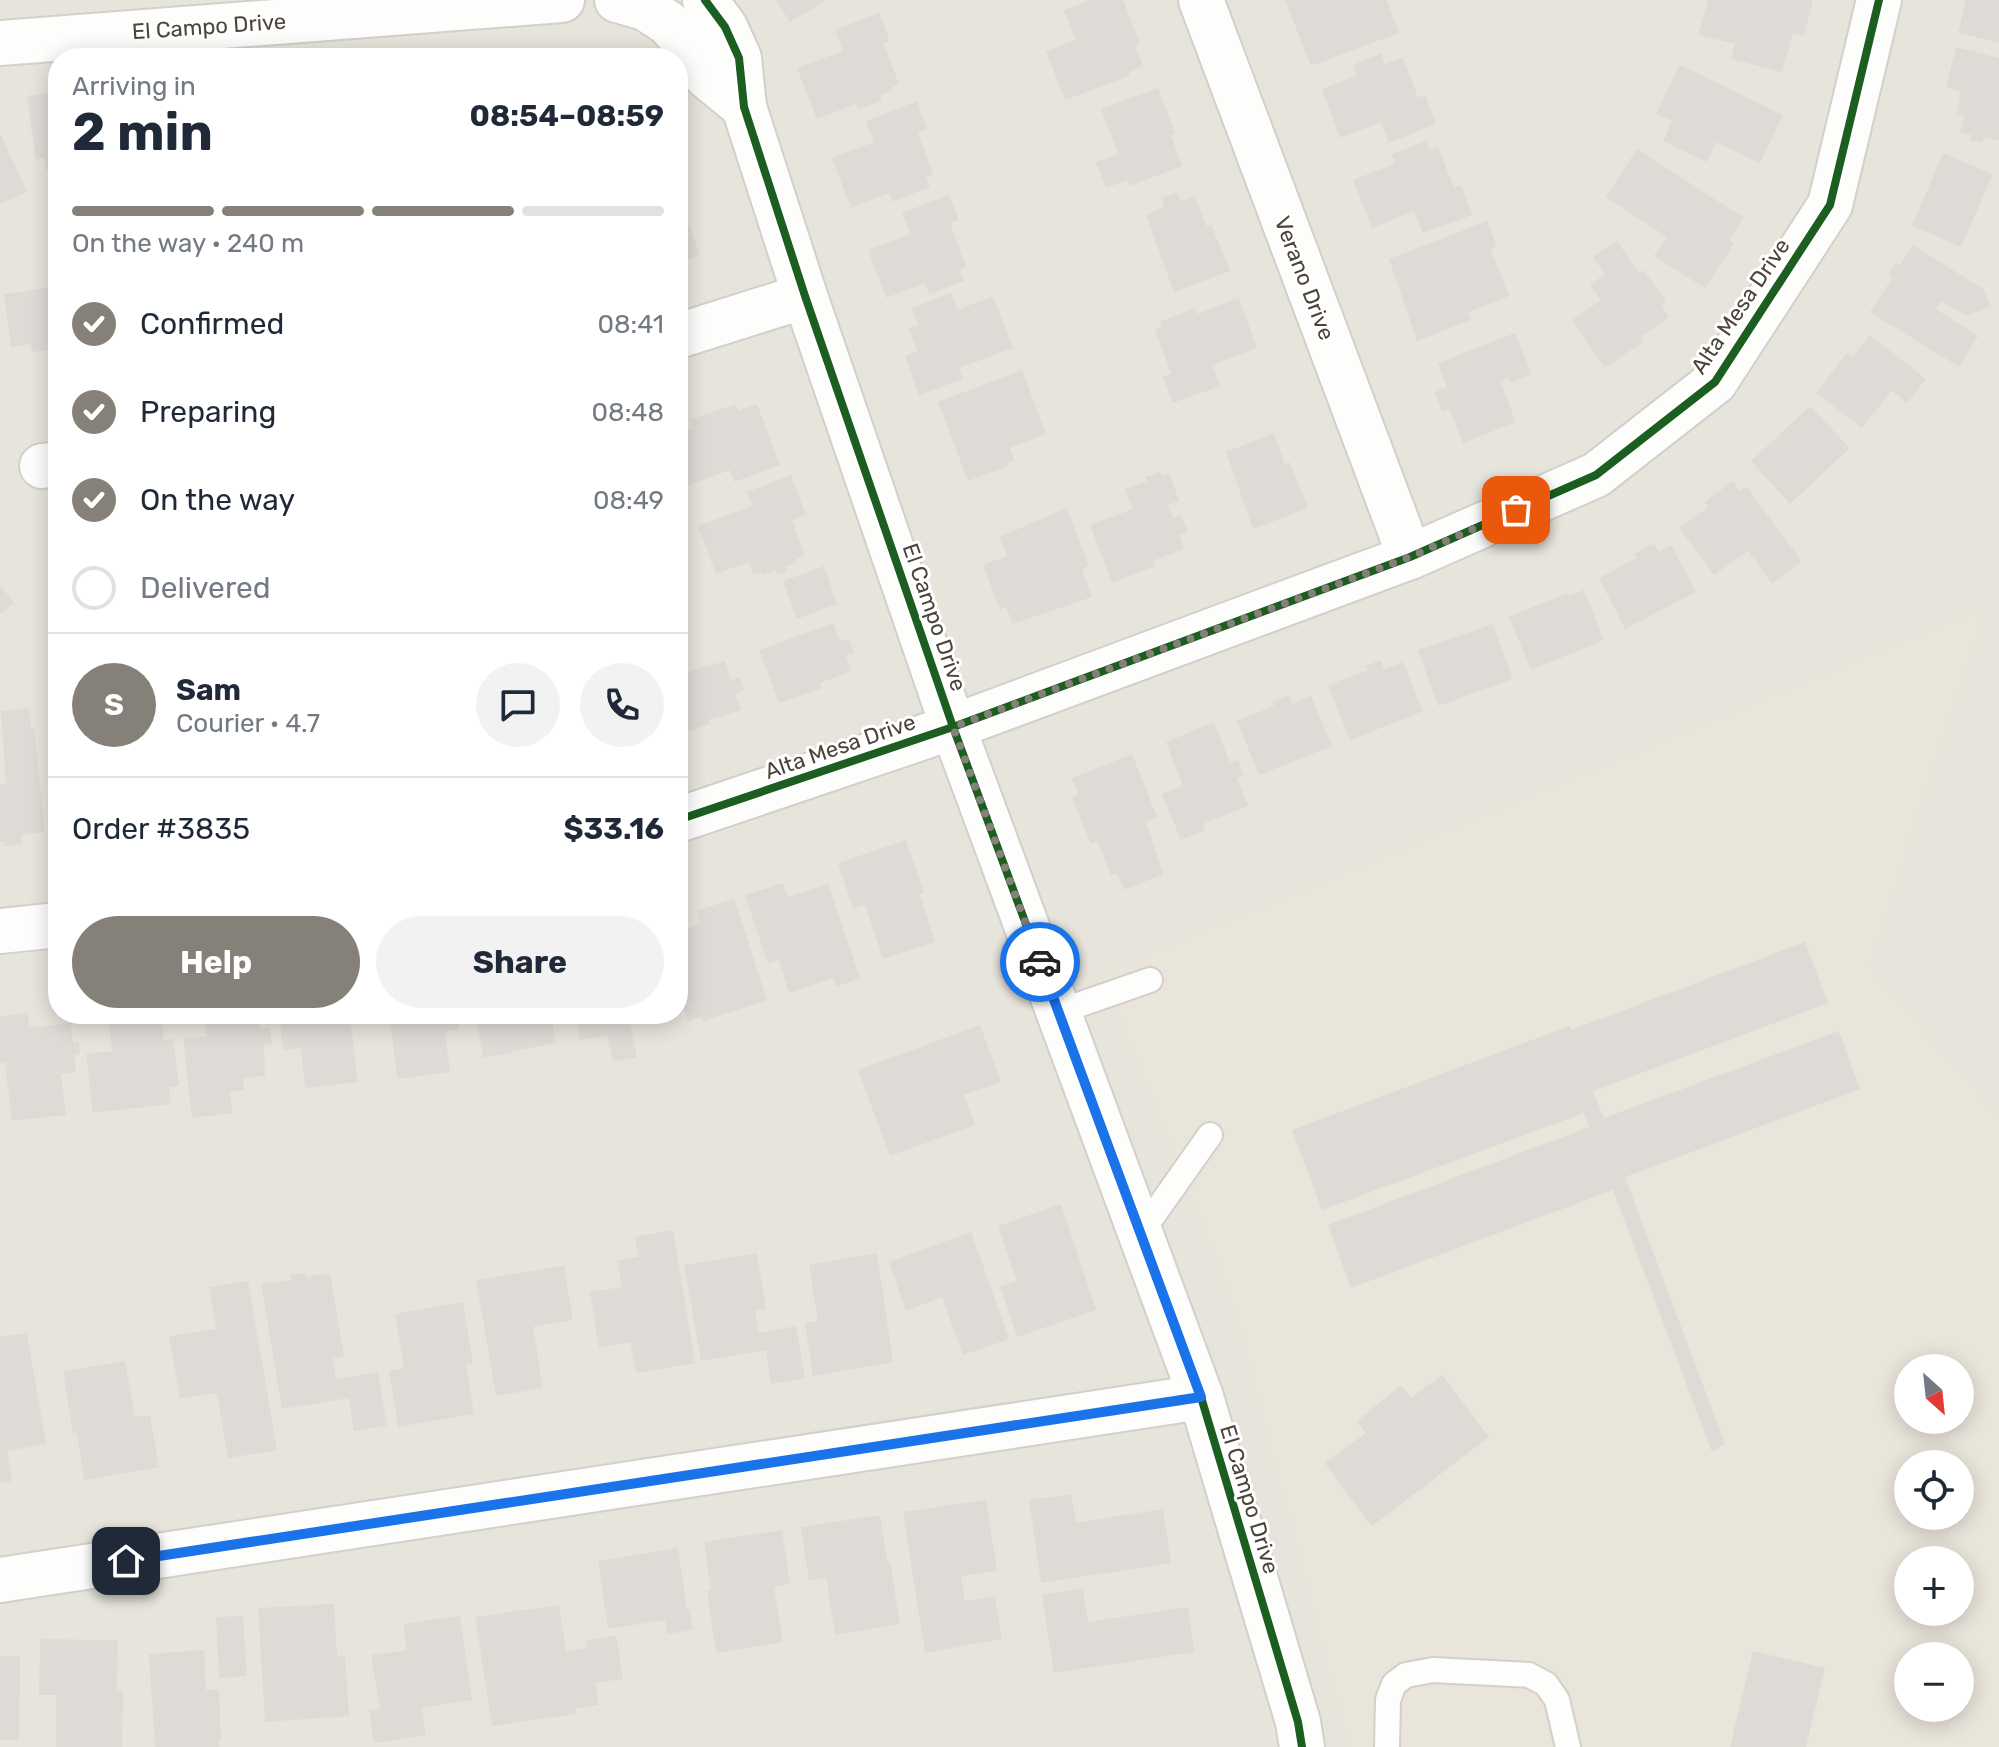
<!DOCTYPE html>
<meta charset="utf-8">
<style>
:root{--surface:#fff;--page:#f2f2f3;--text:#1f2937;--muted:#747a83;--line:#e0e1e3;--accent:#868178}
body{margin:0;font-family:Rubik,sans-serif;background:var(--page);color:var(--text);height:100vh;display:flex;flex-direction:column;font-size:30px;white-space:nowrap}
*{box-sizing:border-box;margin:0}
p{font-size:26px;color:var(--muted)}
.icon{flex:none;width:44px;height:44px;fill:none;stroke:currentColor;stroke-width:2;stroke-linecap:round;stroke-linejoin:round}
.map{position:relative;flex:1;overflow:hidden}
.sheet{position:absolute;left:48px;top:48px;width:640px;height:976px;display:flex;flex-direction:column;background:var(--surface);border-radius:32px;box-shadow:0 4px 20px #0003}
.sheet>*{flex:none}
.needle{width:52px;rotate:153deg}
.fabs{position:absolute;left:1894px;top:1354px;display:grid;gap:16px}
.fabs a{display:grid;place-items:center;width:80px;height:80px;border-radius:50%;background:var(--surface);box-shadow:0 4px 20px #0003;font-size:40px}
.pin{position:absolute;display:grid;place-items:center;width:68px;height:68px;color:#fff;margin:-34px;border-radius:16px;box-shadow:0 4px 12px #0006}
.courier{position:absolute;display:grid;place-items:center;width:80px;height:80px;margin:-40px;border:6px solid #1a73e8;border-radius:50%;background:#fff;color:#222;box-shadow:0 2px 10px #0007}
.headline em{font-style:normal;font-weight:700}
.headline div{display:flex;flex-direction:column-reverse}
.headline{display:flex;align-items:center;justify-content:space-between;height:136px;padding:0 24px}
h1{font-size:52px;font-weight:700;line-height:60px}
.bar{display:grid;grid-template-columns:repeat(4,1fr);gap:12px 8px;align-content:center;height:96px;padding:0 24px}
.bar i{height:10px;border-radius:6px;background:var(--line)}
.bar .current{background:var(--accent)}
.bar p{grid-column:span 4}
.line{display:flex;align-items:center;gap:20px;padding:0 24px;border-top:2px solid var(--line)}
.line div{flex:1}
.round{display:grid;place-items:center;flex:none;width:84px;height:84px;border-radius:42px;background:var(--page)}
ol{padding:0 24px;list-style:none}
li{display:flex;align-items:center;gap:24px;height:88px}
li p{margin-inline-start:auto}
li .icon{padding:8px;border-radius:50%;background:var(--accent);color:#fff;stroke-width:4}
li:last-child{color:var(--muted)}
li i{width:44px;height:44px;border:4px solid var(--line);border-radius:50%}
.button{display:flex;gap:16px;margin-top:auto;padding:16px 24px}
.button a{flex:1;height:92px;border-radius:48px;background:var(--accent);color:#fff;font-size:32px;font-weight:700;line-height:92px;text-align:center}
.button a+a{background:var(--page);color:var(--text)}
.map>svg:first-child{display:block}
.residential{fill:#e7e4dc;fill-rule:evenodd}
.education{fill:#eae5da;fill-rule:evenodd}
.building{fill:#dedbd6}
.lines{fill:none;stroke-linecap:round;stroke-linejoin:round}
.lane-casing{stroke:#d2d0cb;stroke-width:28}
.street-casing{stroke:#d2d0cb;stroke-width:48}
.lane{stroke:#fdfdfc;stroke-width:24}
.street{stroke:#fdfdfc;stroke-width:44}
.cycleway-casing{stroke:#fff;stroke-width:13}
.cycleway{stroke:#1b5e20;stroke-width:8}
.done{stroke:#868178;stroke-width:8;stroke-dasharray:0 14.4}
.route{stroke:#1a73e8;stroke-width:10}
.labels{text-anchor:middle;stroke-width:6;stroke-linejoin:round;paint-order:stroke}
.street-label{font-size:22px;fill:#4b4439;stroke:#fff}
</style>
<div class="map">
<svg width="1999" height="1747" viewBox="0 0 1999 1747">
<rect width="100%" height="100%" fill="#f4f2ee"/>
<path class="residential" d="M0 0H1999V1747H0ZM58 58H678V1014H58ZM1908 1368H1960V1420H1908ZM1908 1464H1960V1516H1908ZM1908 1560H1960V1612H1908ZM1908 1656H1960V1708H1908Z"/>
<path class="education" d="M1988 605 1870 966 1999 1116V1747H1348L1234 1308 1100 973ZM1908 1368H1960V1420H1908ZM1908 1464H1960V1516H1908ZM1908 1560H1960V1612H1908ZM1908 1656H1960V1708H1908Z"/>
<g class="building">
<polygon points="776,0 826,0 790,22"/>
<polygon points="1090,0 1123,0 1140,44 1135,46 1143,66 1129,72 1130,76 1065,100 1046,51 1076,40 1064,10"/>
<polygon points="1285,0 1387,0 1399,33 1311,66"/>
<polygon points="1708,0 1813,0 1804,36 1793,33 1782,72 1731,59 1735,44 1698,35"/>
<polygon points="1966,0 1999,0 1999,43 1958,33"/>
<polygon points="879,13 890,41 883,43 899,84 892,87 893,90 880,95 882,101 858,110 856,104 817,119 797,68 843,51 835,30"/>
<polygon points="1956,47 1999,58 1999,140 1984,138 1982,143 1970,140 1971,135 1960,132 1964,116 1956,114 1961,92 1946,87"/>
<polygon points="1381,53 1385,64 1403,57 1418,98 1425,95 1436,124 1389,143 1381,122 1340,138 1322,89 1357,75 1353,65"/>
<polygon points="1680,65 1783,115 1760,163 1716,142 1707,162 1663,141 1672,121 1656,114"/>
<polygon points="1158,88 1175,133 1171,135 1182,166 1130,186 1128,180 1106,188 1096,162 1118,154 1101,109"/>
<polygon points="58,91 58,168 46,170 44,158 36,159 27,96"/>
<polygon points="917,101 927,129 918,133 933,174 926,177 930,187 892,202 889,193 851,208 832,158 874,142 866,121"/>
<polygon points="0,133 27,192 0,204"/>
<polygon points="1426,141 1430,150 1438,147 1454,188 1461,185 1472,215 1423,233 1414,211 1372,228 1353,180 1395,164 1392,154"/>
<polygon points="1637,149 1744,218 1729,240 1734,244 1705,288 1654,256 1667,237 1606,197"/>
<polygon points="1943,153 1993,174 1961,247 1912,226"/>
<polygon points="1177,192 1181,201 1195,196 1207,227 1211,224 1230,271 1174,292 1146,215 1164,207 1161,198"/>
<polygon points="949,195 959,220 950,223 966,267 960,270 964,281 929,294 925,283 886,298 868,250 910,234 902,213"/>
<polygon points="678,196 700,255 678,263"/>
<polygon points="1487,221 1497,247 1491,249 1509,296 1468,312 1471,320 1417,341 1389,259"/>
<polygon points="1617,241 1639,273 1644,270 1666,302 1662,306 1669,317 1640,337 1643,342 1605,368 1572,320 1601,300 1590,285 1605,274 1593,257"/>
<polygon points="1913,245 1983,289 1991,306 1966,316 1941,301 1936,309 1978,336 1959,367 1870,312 1893,277 1889,274 1896,263 1900,265"/>
<polygon points="58,286 58,346 48,347 48,350 32,352 31,344 11,347 4,294"/>
<polygon points="951,293 957,310 993,296 1013,348 959,368 963,379 919,395 905,356 917,351 908,328 918,325 912,308"/>
<polygon points="1239,298 1257,348 1212,365 1220,386 1173,403 1163,377 1171,373 1155,330 1162,327 1160,322 1194,308 1197,314"/>
<polygon points="1515,333 1532,374 1510,383 1508,378 1500,381 1516,422 1463,443 1449,409 1442,411 1435,392 1447,387 1438,363"/>
<polygon points="1870,335 1926,379 1907,403 1892,390 1862,428 1816,393 1847,353 1852,357"/>
<polygon points="1022,370 1046,434 1010,448 1014,460 1007,463 1008,466 968,481 938,402"/>
<polygon points="736,404 738,411 757,404 780,465 734,482 730,470 678,489 678,433 693,428 690,420"/>
<polygon points="1810,406 1850,448 1790,504 1751,461"/>
<polygon points="1274,433 1285,464 1290,462 1308,508 1253,529 1226,452"/>
<polygon points="1161,472 1162,475 1169,473 1179,501 1168,505 1173,519 1181,515 1188,532 1179,535 1184,549 1153,561 1155,566 1112,583 1090,525 1133,509 1125,489 1147,481 1145,477"/>
<polygon points="791,475 806,515 792,520 805,555 796,559 797,562 785,567 787,571 777,574 775,570 763,575 762,572 753,574 749,562 716,574 698,526 752,506 747,492"/>
<polygon points="1733,481 1740,491 1746,486 1802,561 1772,584 1748,551 1714,575 1679,528 1708,507 1704,502"/>
<polygon points="1067,508 1089,566 1082,569 1092,597 1013,624 1006,607 1000,610 983,565 1007,556 999,537"/>
<polygon points="1654,543 1659,552 1671,545 1696,592 1625,629 1599,578 1637,558 1634,554"/>
<polygon points="824,566 837,604 797,619 783,581"/>
<polygon points="0,585 14,603 0,614"/>
<polygon points="1584,590 1604,640 1531,670 1509,617 1567,593 1568,596"/>
<polygon points="833,623 840,641 849,639 854,653 846,656 852,671 820,683 822,688 779,703 759,650"/>
<polygon points="1493,624 1513,679 1438,706 1418,650"/>
<polygon points="1381,660 1384,669 1403,662 1423,711 1350,740 1328,685 1368,670 1366,666"/>
<polygon points="725,661 731,680 740,677 744,691 735,694 741,710 709,720 710,724 678,735 678,675"/>
<polygon points="1289,695 1292,704 1311,696 1332,746 1259,775 1237,721 1274,706 1272,701"/>
<polygon points="29,708 31,728 34,727 45,832 21,835 22,844 4,846 4,841 0,842 0,784 6,783 1,711"/>
<polygon points="1214,722 1230,763 1238,760 1244,775 1237,778 1248,806 1203,824 1205,830 1181,840 1162,794 1183,786 1166,742"/>
<polygon points="1132,754 1157,817 1146,822 1163,874 1124,890 1117,873 1111,875 1097,841 1091,844 1072,797 1078,794 1072,778"/>
<polygon points="906,840 924,893 920,894 935,942 883,959 865,905 853,909 838,863"/>
<polygon points="783,883 788,897 828,884 860,978 836,987 833,978 789,993 779,960 768,964 745,895"/>
<polygon points="734,898 767,1000 703,1021 701,1017 688,1021 678,993 678,932 701,924 697,911"/>
<polygon points="1805,942 1828,1003 1593,1091 1604,1118 1839,1031 1860,1089 1625,1177 1725,1444 1712,1452 1613,1190 1351,1288 1328,1225 1589,1127 1584,1113 1322,1210 1292,1130 1569,1026 1571,1030"/>
<polygon points="28,1013 29,1028 71,1023 73,1043 79,1042 80,1054 74,1054 76,1072 61,1074 66,1115 12,1121 5,1063 0,1063 0,1016"/>
<polygon points="108,1014 161,1014 164,1040 173,1039 179,1086 169,1087 171,1104 93,1113 86,1054 112,1051"/>
<polygon points="204,1014 258,1014 260,1029 270,1028 272,1044 264,1045 265,1076 243,1078 244,1090 230,1092 233,1113 192,1118 183,1039 207,1036"/>
<polygon points="279,1014 363,1014 364,1023 351,1024 358,1082 305,1088 301,1048 283,1050"/>
<polygon points="377,1014 457,1014 459,1029 445,1031 450,1072 397,1079 390,1019 378,1021"/>
<polygon points="476,1014 551,1014 556,1043 483,1058"/>
<polygon points="576,1014 654,1014 654,1016 629,1020 637,1057 613,1062 607,1035 580,1040"/>
<polygon points="980,1025 1001,1082 964,1095 975,1125 890,1156 858,1070"/>
<polygon points="1061,1204 1096,1310 1017,1337 1000,1286 1017,1281 998,1226"/>
<polygon points="673,1230 695,1363 636,1373 630,1342 599,1348 590,1292 622,1287 617,1261 639,1257 635,1237"/>
<polygon points="971,1232 1009,1339 963,1355 942,1297 906,1311 889,1262"/>
<polygon points="757,1253 766,1309 755,1311 759,1333 796,1326 805,1378 771,1384 766,1350 701,1361 684,1265"/>
<polygon points="877,1253 893,1362 813,1376 805,1323 818,1321 809,1265"/>
<polygon points="564,1266 573,1320 533,1327 543,1388 496,1396 476,1280"/>
<polygon points="305,1273 306,1277 330,1273 344,1356 333,1359 336,1379 378,1372 387,1426 354,1431 349,1398 282,1409 261,1284 291,1280 290,1275"/>
<polygon points="248,1281 277,1450 228,1458 217,1393 180,1398 169,1336 216,1329 209,1287"/>
<polygon points="463,1302 473,1363 466,1364 474,1414 398,1427 389,1371 404,1368 395,1314"/>
<polygon points="27,1333 46,1444 7,1451 12,1481 0,1483 0,1337"/>
<polygon points="125,1361 135,1417 150,1415 159,1467 84,1480 77,1433 73,1433 63,1371"/>
<polygon points="1442,1375 1489,1437 1372,1526 1325,1463 1366,1433 1357,1421 1401,1385 1411,1398"/>
<polygon points="1071,1494 1076,1523 1163,1509 1171,1563 1041,1583 1029,1500"/>
<polygon points="986,1500 997,1571 961,1576 965,1601 995,1596 1002,1639 925,1653 903,1512"/>
<polygon points="880,1515 887,1561 890,1561 900,1624 835,1635 826,1578 809,1581 801,1527"/>
<polygon points="782,1530 790,1584 774,1587 783,1642 716,1653 707,1591 711,1590 704,1542"/>
<polygon points="678,1548 687,1610 689,1609 693,1630 667,1634 665,1620 608,1629 598,1561"/>
<polygon points="1083,1588 1088,1622 1188,1607 1194,1652 1054,1673 1042,1595"/>
<polygon points="334,1604 337,1656 345,1655 349,1716 265,1722 258,1608"/>
<polygon points="559,1605 566,1651 587,1648 586,1641 616,1635 623,1679 595,1683 599,1705 575,1709 576,1714 492,1726 475,1617"/>
<polygon points="243,1616 247,1676 219,1678 216,1617"/>
<polygon points="460,1616 472,1700 422,1708 426,1735 374,1743 369,1710 380,1709 371,1655 407,1650 403,1624"/>
<polygon points="40,1639 118,1640 117,1690 123,1691 122,1747 56,1747 56,1695 39,1695"/>
<polygon points="204,1650 206,1690 219,1689 221,1740 218,1740 219,1747 155,1747 149,1654"/>
<polygon points="1753,1651 1825,1668 1806,1747 1730,1747"/>
<polygon points="0,1656 20,1656 19,1740 0,1740"/>
</g>
<g class="lines">
<g class="lane-casing">
<g id="lane">
<polyline points="1058,1012 1150,980"/>
<polyline points="1140,1234 1210,1135"/>
<polyline points="1387,1747 1388,1700 1394,1684 1406,1675 1433,1670 1529,1675 1546,1684 1557,1700 1568,1747"/>
</g>
</g>
<g class="street-casing">
<g id="street">
<polyline points="617,0 645,8 668,23 685,42 706,76 744,107"/>
<polyline points="705,0 725,27 739,58 744,107 805,296 953,727 1201,1397 1298,1722 1302,1747"/>
<polyline points="1201,0 1410,557"/>
<polyline points="0,43 562,0"/>
<polyline points="678,336 805,296"/>
<polyline points="42,466 58,464"/>
<polyline points="678,820 953,727 1410,557 1596,475 1715,382 1830,205 1879,0"/>
<polyline points="0,931 58,925"/>
<polyline points="0,1580 1201,1397"/>
</g>
</g>
<use href="#lane" class="lane"/>
<use href="#street" class="street"/>
<g class="cycleway-casing">
<g id="cycleway">
<polyline points="705,0 725,27 739,58 744,107 805,296 953,727 1201,1397 1298,1722 1302,1747"/>
<polyline points="678,820 953,727 1410,557 1596,475 1715,382 1830,205 1879,0"/>
</g>
</g>
<use href="#cycleway" class="cycleway"/>
</g>
<g class="lines">
<polyline class="done" points="1040,962 953,727 1410,557 1516,510"/>
<polyline class="route" points="126,1561 1201,1397 1040,962"/>
</g>
<g class="labels">
<g class="street-label">
<text transform="translate(209 26) rotate(-4)" y="8">El Campo Drive</text>
<text transform="translate(1305 278) rotate(69)" y="8">Verano Drive</text>
<text transform="translate(1740 306) rotate(-56)" y="8">Alta Mesa Drive</text>
<text transform="translate(935 617) rotate(71)" y="8">El Campo Drive</text>
<text transform="translate(840 746) rotate(-19)" y="8">Alta Mesa Drive</text>
<text transform="translate(1250 1499) rotate(73)" y="8">El Campo Drive</text>
</g>
</g>
</svg>
<div class="fabs">
<a><svg class="needle" viewBox="-14 -14 28 28"><path d="M0-13l5 13h-10z" fill="#e53935"/><path d="M0 13l5-13h-10z" fill="#747a83"/></svg></a>
<a><svg class="icon" aria-label="locate" viewBox="0 0 24 24"><circle cx="12" cy="12" r="6"/><path d="M12 2v4M12 18v4M2 12h4M18 12h4"/></svg></a>
<a>+</a>
<a>−</a>
</div>
<div class="pin" style="left:1516px;top:510px;background:#ea580c"><svg class="icon" aria-label="bag" viewBox="0 0 24 24"><path d="M5 8h14l-1 12H6zM9 8a3 3 0 0 1 6 0"/></svg></div>
<div class="pin" style="left:126px;top:1561px;background:#1f2937"><svg class="icon" aria-label="home" viewBox="0 0 24 24"><path d="M3 11l9-7 9 7M6 9v11h12V9"/></svg></div>
<div class="courier" style="left:1040px;top:962px"><svg class="icon" aria-label="car" viewBox="0 0 24 24"><path d="M5 17H2v-5l4-1 3-4h7l3 4 3 1v5h-3M9 17h6M6 11h13"/><circle cx="7" cy="17" r="2"/><circle cx="17" cy="17" r="2"/></svg></div>
<section class="sheet">
<div class="headline"><div><h1>2 min</h1><p>Arriving in</p></div><em>08:54–08:59</em></div>
<div class="bar"><i class="current"></i><i class="current"></i><i class="current"></i><i></i><p>On the way · 240 m</p></div>
<ol>
<li><svg class="icon" aria-label="check" viewBox="0 0 24 24"><path d="M5 12l5 5 9-10"/></svg>Confirmed<p>08:41</p></li>
<li><svg class="icon" aria-label="check" viewBox="0 0 24 24"><path d="M5 12l5 5 9-10"/></svg>Preparing<p>08:48</p></li>
<li><svg class="icon" aria-label="check" viewBox="0 0 24 24"><path d="M5 12l5 5 9-10"/></svg>On the way<p>08:49</p></li>
<li><i></i>Delivered</li>
</ol>
<div class="line" style="height:144px"><b class="round" style="background:var(--accent);color:#fff">S</b><div><b>Sam</b><p>Courier · 4.7</p></div><a class="round"><svg class="icon" aria-label="chat" viewBox="0 0 24 24"><path d="M4 5h16v11H9l-5 4z"/></svg></a><a class="round"><svg class="icon" aria-label="phone" viewBox="0 0 24 24"><path d="M5 4h4l2 5-3 2q2 4 5 5l2-3 5 2v4C11 20 4 13 5 4z"/></svg></a></div>
<div class="line" style="height:104px"><div>Order #3835</div><b>$33.16</b></div>
<div class="button"><a>Help</a><a>Share</a></div>
</section>
</div>
